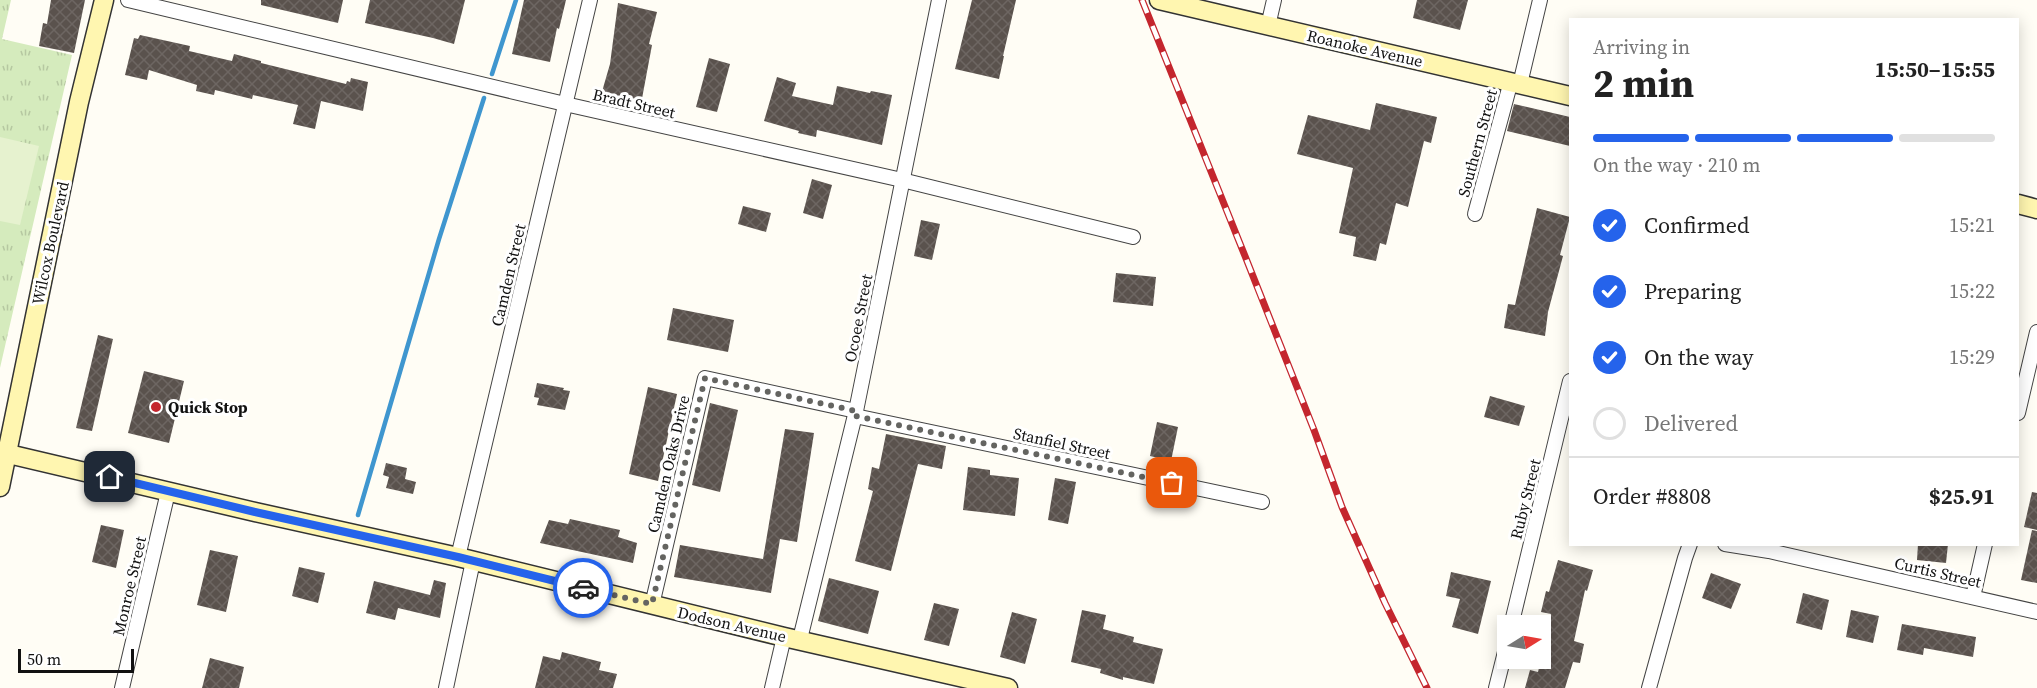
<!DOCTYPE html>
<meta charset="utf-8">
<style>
:root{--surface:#fff;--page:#f6f6f6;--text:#222;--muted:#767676;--line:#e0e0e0;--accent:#2563eb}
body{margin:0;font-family:"Source Serif 4",serif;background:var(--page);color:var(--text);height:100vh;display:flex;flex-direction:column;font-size:22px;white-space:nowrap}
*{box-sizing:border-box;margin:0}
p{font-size:20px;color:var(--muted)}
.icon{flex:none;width:33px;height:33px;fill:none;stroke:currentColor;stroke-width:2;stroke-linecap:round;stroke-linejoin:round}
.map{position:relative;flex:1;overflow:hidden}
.side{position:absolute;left:1569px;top:18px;width:450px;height:528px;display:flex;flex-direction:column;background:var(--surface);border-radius:0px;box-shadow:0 3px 15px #0003}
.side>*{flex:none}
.needle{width:39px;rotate:79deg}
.tools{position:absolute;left:1497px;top:615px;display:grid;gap:12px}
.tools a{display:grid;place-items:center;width:54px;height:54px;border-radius:0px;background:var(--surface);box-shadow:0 3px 15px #0003;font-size:30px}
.scale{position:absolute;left:18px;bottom:15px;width:116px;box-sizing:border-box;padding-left:6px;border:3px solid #111;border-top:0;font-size:16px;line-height:21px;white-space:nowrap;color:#111;-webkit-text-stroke:4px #fff;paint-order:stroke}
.pin{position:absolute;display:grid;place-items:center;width:51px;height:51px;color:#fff;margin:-26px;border-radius:12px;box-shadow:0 3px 9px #0006}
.courier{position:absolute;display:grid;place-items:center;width:60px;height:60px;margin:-30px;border:4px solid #2563eb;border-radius:50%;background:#fff;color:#222;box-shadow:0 2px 8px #0007}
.head em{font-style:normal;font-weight:700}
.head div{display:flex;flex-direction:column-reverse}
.head{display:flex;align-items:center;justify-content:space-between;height:102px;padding:0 24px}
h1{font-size:39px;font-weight:700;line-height:45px}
.bar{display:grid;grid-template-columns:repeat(4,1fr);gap:9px 6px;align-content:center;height:72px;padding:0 24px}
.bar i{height:8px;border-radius:4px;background:var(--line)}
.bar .selected{background:var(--accent)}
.bar p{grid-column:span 4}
.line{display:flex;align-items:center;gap:15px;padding:0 24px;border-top:2px solid var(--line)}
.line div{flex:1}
ol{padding:0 24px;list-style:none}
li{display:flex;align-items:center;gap:18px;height:66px}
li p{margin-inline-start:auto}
li .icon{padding:6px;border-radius:50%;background:var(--accent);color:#fff;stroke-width:4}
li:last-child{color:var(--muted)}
li i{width:33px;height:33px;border:3px solid var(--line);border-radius:50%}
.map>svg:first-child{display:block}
.grass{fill:url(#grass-tufts)}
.pitch{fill:#e6f2cf}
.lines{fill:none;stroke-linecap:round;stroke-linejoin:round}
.stream{stroke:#3f96cf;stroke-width:4.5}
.building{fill:url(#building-cross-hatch)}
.street-casing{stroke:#444;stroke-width:16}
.secondary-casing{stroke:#333;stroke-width:21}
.street{stroke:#fff;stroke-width:14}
.secondary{stroke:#fff6b0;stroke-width:18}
.rail-casing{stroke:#c4262e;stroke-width:7}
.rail{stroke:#fff;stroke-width:4.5;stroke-dasharray:14;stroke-linecap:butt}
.done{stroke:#646461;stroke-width:6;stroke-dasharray:0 10.8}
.route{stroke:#2563eb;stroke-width:8}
.poi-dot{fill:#c4262e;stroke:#fff;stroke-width:2}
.labels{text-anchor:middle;stroke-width:6;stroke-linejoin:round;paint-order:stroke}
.street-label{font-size:16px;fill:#111;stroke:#fff}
.poi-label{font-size:16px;font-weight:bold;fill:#111;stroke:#fff;text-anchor:start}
</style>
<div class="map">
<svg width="2037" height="688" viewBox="0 0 2037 688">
<defs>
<pattern id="grass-tufts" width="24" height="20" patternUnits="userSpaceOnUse" patternTransform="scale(1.5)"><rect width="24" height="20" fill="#d5ebbd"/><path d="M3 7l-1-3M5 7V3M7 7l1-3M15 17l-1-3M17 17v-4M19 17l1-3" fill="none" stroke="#b6c8a1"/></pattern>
<pattern id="building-cross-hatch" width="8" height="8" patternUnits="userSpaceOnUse" patternTransform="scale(1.5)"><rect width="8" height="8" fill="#5a524d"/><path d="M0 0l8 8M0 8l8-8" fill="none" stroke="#6d6662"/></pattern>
</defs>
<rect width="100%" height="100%" fill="#fffdf5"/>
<polygon class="grass" points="0,0 11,0 2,39 72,55 0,368"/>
<polygon class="pitch" points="0,137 39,146 20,225 0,221"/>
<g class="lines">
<g class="stream">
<polyline points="492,74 516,0"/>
<polyline points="358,515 439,239 484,98"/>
</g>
</g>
<g class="building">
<polygon points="51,0 85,0 74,53 39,46 43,23 47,24"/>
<polygon points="261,0 343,0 338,23 261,5"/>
<polygon points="370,0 465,0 454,44 433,38 365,23"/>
<polygon points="524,0 566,0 559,29 557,28 550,62 512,54"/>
<polygon points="972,0 1016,0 1003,56 1004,56 999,79 955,69"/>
<polygon points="1417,0 1468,0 1460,30 1413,18"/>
<polygon points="618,3 657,12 649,44 652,45 641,104 601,95 610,64"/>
<polygon points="140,35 190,46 189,51 232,61 234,54 261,61 261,63 346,84 347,81 350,82 351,78 368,82 363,111 321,101 315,129 293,124 298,105 253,95 252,99 215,90 214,95 196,91 197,85 149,70 147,80 125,75 134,38 138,39"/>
<polygon points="709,58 730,64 717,112 696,107"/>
<polygon points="777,77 796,83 792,96 833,105 837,86 870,93 871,91 892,95 882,145 817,130 816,137 798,133 799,131 764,121"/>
<polygon points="1376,103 1437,117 1431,143 1424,141 1408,207 1396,203 1386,245 1380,243 1376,261 1353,256 1356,237 1339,233 1353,168 1297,154 1308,115 1370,130"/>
<polygon points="1514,104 1570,117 1570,146 1507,131"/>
<polygon points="812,179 832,185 823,219 803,213"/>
<polygon points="743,206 771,213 766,232 738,224"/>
<polygon points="1537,208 1570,217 1560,255 1563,256 1548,312 1545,336 1504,328 1508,304 1515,305"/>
<polygon points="921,220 940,224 932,260 914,256"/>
<polygon points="1116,273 1156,277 1153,306 1113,302"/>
<polygon points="673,308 734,320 728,352 667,340"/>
<polygon points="98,335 113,339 92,431 76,428"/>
<polygon points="144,371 184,381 169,443 128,433"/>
<polygon points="537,383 564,388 563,390 570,391 565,410 537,405 539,398 534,397"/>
<polygon points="648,387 677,394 658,481 629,474"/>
<polygon points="1490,396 1525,406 1519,426 1484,417"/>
<polygon points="710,403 738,410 720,492 692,485"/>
<polygon points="1157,422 1178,427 1171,461 1150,456"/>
<polygon points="785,429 814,433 797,542 780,539 771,593 674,577 680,545 763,559"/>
<polygon points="886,434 946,446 942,469 918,464 891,571 855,561 873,491 868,489 872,467 879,469"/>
<polygon points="386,463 407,468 405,479 416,482 413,494 386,488 389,477 383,475"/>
<polygon points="968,467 990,470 990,475 1019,478 1015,516 963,510"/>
<polygon points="1055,478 1076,482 1068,524 1048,520"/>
<polygon points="2032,492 2037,493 2037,530 2024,527"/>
<polygon points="570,519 620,530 618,537 637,543 633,563 540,543 549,520 568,524"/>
<polygon points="101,525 124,530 116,568 92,562"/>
<polygon points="2032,530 2037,531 2037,583 2021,580"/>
<polygon points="1918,544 1948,544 1946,563 1917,560"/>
<polygon points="210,550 238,556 226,612 197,605"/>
<polygon points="1558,560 1593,570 1587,591 1585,590 1574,641 1584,644 1580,663 1573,662 1565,688 1525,688 1530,670 1538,672 1551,614 1541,612 1546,591 1549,592"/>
<polygon points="299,567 325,573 318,603 292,596"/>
<polygon points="1451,572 1491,581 1478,634 1452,627 1460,599 1446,596"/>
<polygon points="1711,573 1741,584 1731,609 1702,598"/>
<polygon points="829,578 879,591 868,634 818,621"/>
<polygon points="434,580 446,583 440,618 398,608 395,620 366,613 374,581 430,595"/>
<polygon points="1803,593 1829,600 1822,630 1796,623"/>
<polygon points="934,603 959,609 949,646 924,640"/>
<polygon points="1082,610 1106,615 1103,629 1134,637 1133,642 1163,649 1154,684 1123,677 1123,680 1100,673 1101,669 1071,662"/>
<polygon points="1851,610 1879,616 1873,643 1846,637"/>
<polygon points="1012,612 1037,619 1025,664 1000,657"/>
<polygon points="1902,624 1976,637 1973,657 1924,648 1923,655 1897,650"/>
<polygon points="562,652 601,662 599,670 617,674 613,688 535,688 543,656 560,660"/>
<polygon points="210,658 244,667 239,688 202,688"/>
</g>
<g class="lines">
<g class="street-casing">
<g id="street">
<polyline points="128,0 565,104 902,180 1133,237"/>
<polyline points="1268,26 1274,0"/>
<polyline points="1520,84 1540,0"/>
<polyline points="1475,214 1511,81"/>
<polyline points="2018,413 2037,332"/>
<polyline points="855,416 1262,502"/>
<polyline points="1725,544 1769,551 2037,612"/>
<polyline points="458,557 590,0"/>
<polyline points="1973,597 1985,544"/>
<polyline points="652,605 705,378 856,411"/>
<polyline points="1511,626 1570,381"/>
<polyline points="800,639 856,411 939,0"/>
<polyline points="122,688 168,492"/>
<polyline points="446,688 473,561"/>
<polyline points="772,688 784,637"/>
<polyline points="1496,688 1508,640"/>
<polyline points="1649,688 1685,558 1690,544"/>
</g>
</g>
<g class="secondary-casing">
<g id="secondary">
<polyline points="1159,0 1570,96"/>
<polyline points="2018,204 2037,209"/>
<polyline points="0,452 255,512 458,557 784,637 1008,688"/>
<polyline points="0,487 79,102 104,0"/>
</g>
</g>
<use href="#street" class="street"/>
<use href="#secondary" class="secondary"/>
<g class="rail-casing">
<polyline id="rail" points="1142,0 1245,256 1314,430 1342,507 1385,603 1427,688"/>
</g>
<use href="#rail" class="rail"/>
</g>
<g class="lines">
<polyline class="done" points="583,588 652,604 705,378 856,411 855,416 1172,483"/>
<polyline class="route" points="110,477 255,512 458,557 583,588"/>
</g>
<circle class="poi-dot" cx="156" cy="407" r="6"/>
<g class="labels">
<g class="street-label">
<text transform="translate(1365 48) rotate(13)" y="6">Roanoke Avenue</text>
<text transform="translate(634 103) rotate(13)" y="6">Bradt Street</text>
<text transform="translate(1477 143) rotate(-75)" y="6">Southern Street</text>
<text transform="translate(50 243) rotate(-78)" y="6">Wilcox Boulevard</text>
<text transform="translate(508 275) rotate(-77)" y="6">Camden Street</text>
<text transform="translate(858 318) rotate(-79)" y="6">Ocoee Street</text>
<text transform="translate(1062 443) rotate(12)" y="6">Stanfiel Street</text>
<text transform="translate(668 464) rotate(-77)" y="6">Camden Oaks Drive</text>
<text transform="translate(1525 499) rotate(-76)" y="6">Ruby Street</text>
<text transform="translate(1938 572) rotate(13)" y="6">Curtis Street</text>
<text transform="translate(129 586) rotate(-77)" y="6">Monroe Street</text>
<text transform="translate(732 624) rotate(13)" y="6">Dodson Avenue</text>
</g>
<g class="poi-label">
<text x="168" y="413">Quick Stop</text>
</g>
</g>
</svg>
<div class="tools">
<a><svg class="needle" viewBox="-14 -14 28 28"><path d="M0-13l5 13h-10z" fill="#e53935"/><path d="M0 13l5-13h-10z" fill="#767676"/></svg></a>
</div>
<div class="scale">50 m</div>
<div class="pin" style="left:1172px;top:483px;background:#ea580c"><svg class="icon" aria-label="bag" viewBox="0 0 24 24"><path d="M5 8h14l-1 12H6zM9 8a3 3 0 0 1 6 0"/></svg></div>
<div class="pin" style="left:110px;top:477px;background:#1f2937"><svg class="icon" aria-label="home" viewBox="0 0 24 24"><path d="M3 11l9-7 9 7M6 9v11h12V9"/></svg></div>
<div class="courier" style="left:583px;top:588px"><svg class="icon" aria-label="car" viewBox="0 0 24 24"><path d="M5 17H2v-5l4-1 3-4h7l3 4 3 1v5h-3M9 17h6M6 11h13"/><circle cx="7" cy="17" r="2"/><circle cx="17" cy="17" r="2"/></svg></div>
<section class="side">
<div class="head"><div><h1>2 min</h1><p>Arriving in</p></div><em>15:50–15:55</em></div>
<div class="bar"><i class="selected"></i><i class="selected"></i><i class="selected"></i><i></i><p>On the way · 210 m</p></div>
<ol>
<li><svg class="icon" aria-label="check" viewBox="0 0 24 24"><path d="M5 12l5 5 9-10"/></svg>Confirmed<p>15:21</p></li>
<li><svg class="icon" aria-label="check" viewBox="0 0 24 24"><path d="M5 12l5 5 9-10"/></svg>Preparing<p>15:22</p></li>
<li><svg class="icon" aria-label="check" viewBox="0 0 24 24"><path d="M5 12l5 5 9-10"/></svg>On the way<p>15:29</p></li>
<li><i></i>Delivered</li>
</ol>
<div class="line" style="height:78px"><div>Order #8808</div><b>$25.91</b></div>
</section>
</div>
